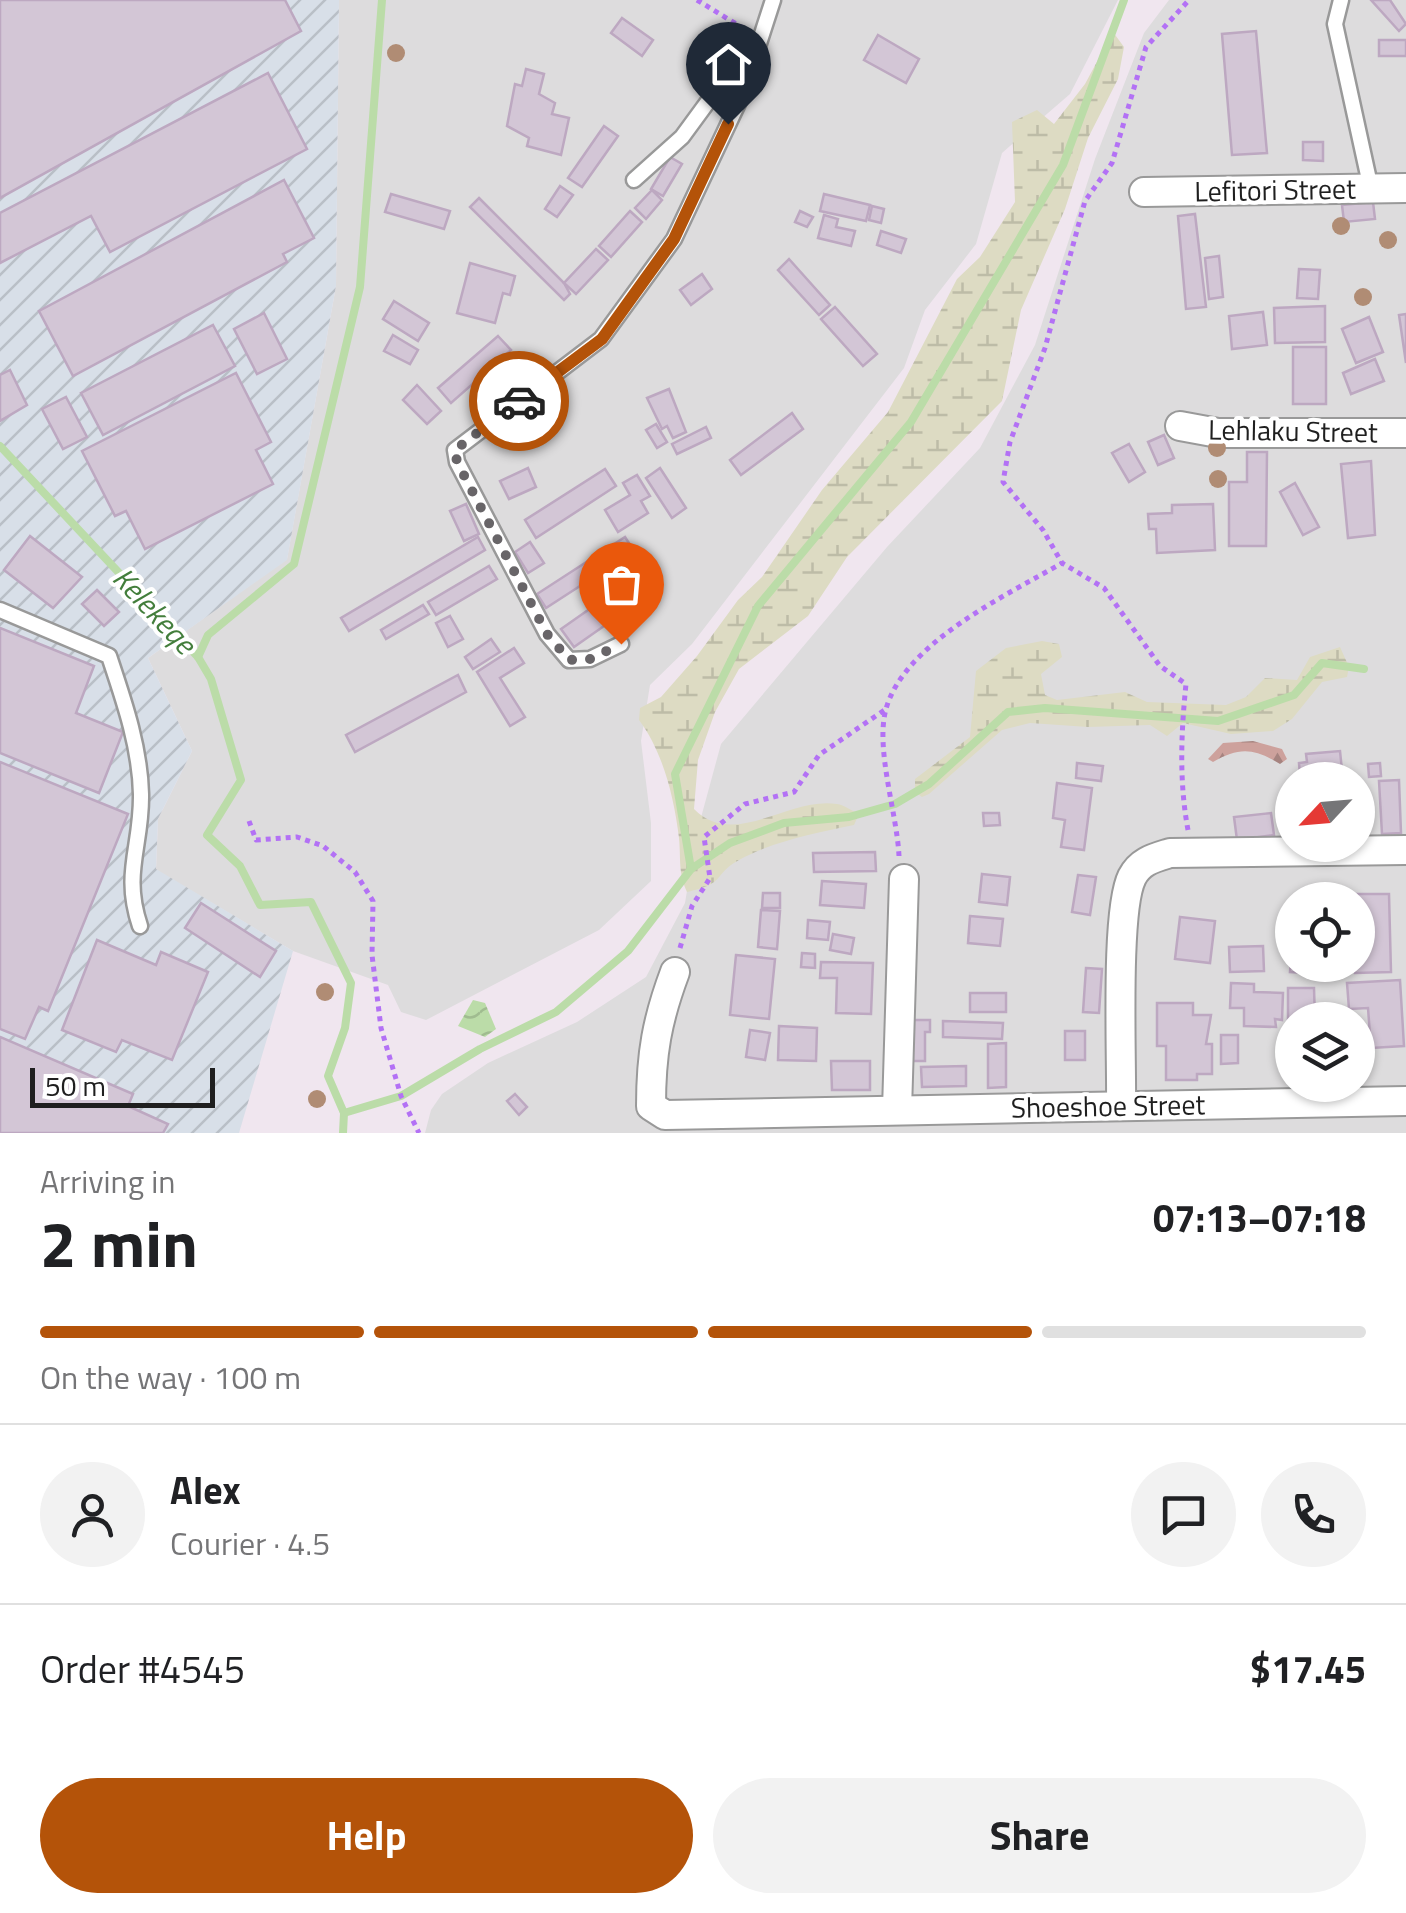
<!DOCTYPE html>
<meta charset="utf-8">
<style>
:root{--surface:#fff;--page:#f2f2f2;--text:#202124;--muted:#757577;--line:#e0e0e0;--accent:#b45309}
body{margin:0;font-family:"Titillium Web",sans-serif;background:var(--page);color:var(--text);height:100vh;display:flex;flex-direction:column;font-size:38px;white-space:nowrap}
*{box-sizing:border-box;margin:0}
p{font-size:32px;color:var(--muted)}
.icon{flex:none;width:55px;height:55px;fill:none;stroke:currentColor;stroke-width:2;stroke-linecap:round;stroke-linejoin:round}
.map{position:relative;height:1133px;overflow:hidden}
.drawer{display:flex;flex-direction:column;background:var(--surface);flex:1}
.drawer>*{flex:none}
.needle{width:65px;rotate:244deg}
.tools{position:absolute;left:1275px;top:762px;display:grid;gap:20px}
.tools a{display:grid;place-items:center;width:100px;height:100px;border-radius:50%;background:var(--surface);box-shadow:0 2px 8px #0004;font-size:50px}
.scale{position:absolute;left:30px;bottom:25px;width:185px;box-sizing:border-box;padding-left:10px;border:5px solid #1f1f1f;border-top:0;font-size:28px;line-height:35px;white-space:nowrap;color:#1f1f1f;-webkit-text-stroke:8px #fff;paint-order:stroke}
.pin{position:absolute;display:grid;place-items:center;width:85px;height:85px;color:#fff;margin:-102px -42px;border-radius:50% 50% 50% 0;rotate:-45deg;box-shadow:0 0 10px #0007}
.pin .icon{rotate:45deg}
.courier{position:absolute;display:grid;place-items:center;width:100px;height:100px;margin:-50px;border:8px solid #b45309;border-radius:50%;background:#fff;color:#222;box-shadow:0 2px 12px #0007}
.overview em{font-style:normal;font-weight:700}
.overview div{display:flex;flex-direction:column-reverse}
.overview{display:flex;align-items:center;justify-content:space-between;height:170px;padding:0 40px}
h1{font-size:65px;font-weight:700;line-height:75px}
.bar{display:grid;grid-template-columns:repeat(4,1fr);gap:15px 10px;align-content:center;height:120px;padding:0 40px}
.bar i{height:12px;border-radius:8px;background:var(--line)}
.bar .on{background:var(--accent)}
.bar p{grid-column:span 4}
.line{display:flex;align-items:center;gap:25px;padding:0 40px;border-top:2px solid var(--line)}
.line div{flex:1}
.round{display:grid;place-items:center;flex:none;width:105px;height:105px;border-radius:52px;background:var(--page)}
.button{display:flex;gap:20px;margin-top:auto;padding:20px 40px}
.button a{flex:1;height:115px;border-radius:60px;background:var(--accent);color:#fff;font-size:40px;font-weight:700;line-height:115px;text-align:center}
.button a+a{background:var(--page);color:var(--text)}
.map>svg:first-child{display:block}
.residential{fill:#dddcdd;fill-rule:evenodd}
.industrial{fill:url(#industrial-furrows)}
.forest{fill:url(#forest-firs)}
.wetland{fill:url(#wetland-marsh)}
.water{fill:url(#water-waves)}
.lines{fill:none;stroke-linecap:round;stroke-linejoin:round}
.stream{stroke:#bbdca8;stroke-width:8}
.building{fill:#d3c6d6;stroke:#bda8c1;stroke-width:2.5}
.lane-casing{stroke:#999;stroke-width:19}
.street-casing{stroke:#999;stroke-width:32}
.path{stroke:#b371f5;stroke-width:5;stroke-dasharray:5 5;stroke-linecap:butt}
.lane{stroke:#fff;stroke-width:14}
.street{stroke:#fff;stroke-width:28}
.tree{fill:#b08c74}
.done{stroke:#686568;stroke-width:10;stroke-dasharray:0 18}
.route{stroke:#b45309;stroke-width:12}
.labels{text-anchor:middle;stroke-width:8;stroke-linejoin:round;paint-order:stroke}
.street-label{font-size:28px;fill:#1f1f1f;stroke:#fff}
.water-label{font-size:30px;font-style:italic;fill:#437e3c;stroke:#fff}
</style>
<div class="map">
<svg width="1406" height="1133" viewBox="0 0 1406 1133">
<defs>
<pattern id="industrial-furrows" width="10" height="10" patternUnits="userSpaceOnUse" patternTransform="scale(2.5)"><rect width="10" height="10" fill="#d8dfe8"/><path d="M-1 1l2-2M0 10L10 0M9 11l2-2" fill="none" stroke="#b9bfc7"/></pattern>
<pattern id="forest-firs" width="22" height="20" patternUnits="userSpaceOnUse" patternTransform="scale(2.5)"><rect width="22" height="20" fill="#cda19c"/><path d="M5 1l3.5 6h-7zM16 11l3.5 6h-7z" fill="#a6837f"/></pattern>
<pattern id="wetland-marsh" width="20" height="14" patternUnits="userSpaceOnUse" patternTransform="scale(2.5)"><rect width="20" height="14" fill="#dddbc3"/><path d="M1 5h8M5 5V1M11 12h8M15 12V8" fill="none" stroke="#bdbca7"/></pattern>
<pattern id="water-waves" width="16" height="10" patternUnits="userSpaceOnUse" patternTransform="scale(2.5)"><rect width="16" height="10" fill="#bbdca8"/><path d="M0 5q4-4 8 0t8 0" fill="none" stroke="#a0bc90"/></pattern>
</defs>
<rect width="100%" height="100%" fill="#f0e6ef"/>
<g class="residential">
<polygon points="339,0 1118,0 1070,94 1002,153 976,244 925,310 904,368 692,644 650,685 641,741 651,823 651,881 599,930 426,1020 401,1012 388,985 293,951 156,870 158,819 192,751 148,658 287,559 336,286"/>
<path d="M1169 0H1406V1133H425L431 1110 442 1094 488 1063 577 1022 646 977 685 903 696 836 721 744 887 547 980 448 1035 345 1095 159 1144 33ZM1292 780H1358V845H1292ZM1292 900H1358V965H1292ZM1292 1020H1358V1085H1292Z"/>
</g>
<polygon class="industrial" points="0,0 339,0 336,286 287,560 148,658 192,751 158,819 156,869 293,951 239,1133 0,1133"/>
<path class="forest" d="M1253 741 1282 749 1287 759 1280 764C1254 748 1239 747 1213 762L1208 759 1223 743Z"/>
<g class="wetland">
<path d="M1113 32 1124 47 1118 79 1088 138 1065 209 1021 310 1002 401 847 557 808 616 739 669 715 712 698 760 694 809C734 850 789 796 837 804 844 805 852 811 859 814L854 825C817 833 773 841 739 860 712 875 728 883 687 892 678 872 681 859 679 838 674 797 663 752 639 720L640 708 661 697 697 656 738 600 762 577 822 490 888 412 957 279 980 257 1015 202 1012 122 1037 110 1054 124 1085 84Z"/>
<polygon points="1042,641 1059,644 1062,657 1041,674 1045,695 1057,700 1125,692 1147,702 1226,705 1246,697 1265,678 1297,680 1310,657 1340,647 1349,667 1347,677 1322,682 1292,719 1273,731 1231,734 1183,723 1167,736 1150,725 1088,727 1030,723 1002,730 929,794 922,797 915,792 915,779 970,737 976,671 1006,648"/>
</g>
<polygon class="water" points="473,1000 485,1003 496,1029 485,1037 458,1026"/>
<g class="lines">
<g class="stream">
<polyline points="0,446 198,657 211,679 241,780 207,835 240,866 260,905 311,902 351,983 345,1028 328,1076 344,1113 343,1133"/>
<polyline points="198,657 208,635 294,564 360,287 382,0"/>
<polyline points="691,869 675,774 758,606 911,422 1063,165 1124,0"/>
<polyline points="344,1113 401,1096 480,1049 556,1012 628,951 691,869 730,843 784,823 849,817 895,804 929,784 1008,712 1045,708 1218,721 1294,695 1322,663 1364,669"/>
</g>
</g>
<g class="building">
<polygon points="0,0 285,0 301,31 0,198"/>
<polygon points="1371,0 1390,0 1406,24 1399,31"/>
<polygon points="622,18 653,40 642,56 611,33"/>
<polygon points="1256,31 1267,153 1232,155 1222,34"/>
<polygon points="878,35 919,59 906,83 864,60"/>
<rect x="1379" y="40" width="27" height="16"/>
<polygon points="526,69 544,74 539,94 555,103 552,114 569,118 561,155 527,146 529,138 507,126 515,84 522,86"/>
<polygon points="268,73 307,149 110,252 91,216 0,263 0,213"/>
<polygon points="604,126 618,136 582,187 568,178"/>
<polygon points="1303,142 1323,142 1323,161 1303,160"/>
<polygon points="670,157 682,164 663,196 651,189"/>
<polygon points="284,180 314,238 283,254 287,262 73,376 39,311"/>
<polygon points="560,186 573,195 557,217 545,209"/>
<polygon points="652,190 662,200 646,219 635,208"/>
<polygon points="391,194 450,211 444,229 385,212"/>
<polygon points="824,194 870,205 866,221 820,211"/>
<polygon points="479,198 564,283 570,294 564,300 470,207"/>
<polygon points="1373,202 1375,219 1344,222 1342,205"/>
<polygon points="872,206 884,209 881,223 869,220"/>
<polygon points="630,211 642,222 611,257 599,246"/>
<polygon points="800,211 813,217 807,227 795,222"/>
<polygon points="1195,214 1206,307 1186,309 1178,216"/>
<polygon points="824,215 838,219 836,227 855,231 851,246 818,238"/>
<polygon points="881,231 906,239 901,253 877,245"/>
<polygon points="596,249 608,260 576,294 564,283"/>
<polygon points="1219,256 1223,297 1209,299 1205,258"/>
<polygon points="789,259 830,305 819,315 778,270"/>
<polygon points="470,263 515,276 510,295 503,293 495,323 457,313"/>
<polygon points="1299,269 1320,270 1318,299 1297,298"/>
<polygon points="702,274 712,289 691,305 680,290"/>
<polygon points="394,301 429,323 418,341 383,319"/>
<polygon points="1325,306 1325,342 1275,343 1274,308"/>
<polygon points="835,307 877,354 863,366 821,319"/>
<polygon points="1263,312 1267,345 1232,349 1229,316"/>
<polygon points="264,313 287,359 257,374 234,329"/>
<polygon points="1406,314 1406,363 1399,315"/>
<polygon points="1369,317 1383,352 1356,363 1342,329"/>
<polygon points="213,325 235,366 103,435 81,393"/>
<polygon points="393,335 418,350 410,364 384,351"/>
<polygon points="498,336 511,350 451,403 438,388"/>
<rect x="1293" y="347" width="33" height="57"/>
<polygon points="1375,359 1384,381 1351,394 1343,373"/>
<polygon points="10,370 27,405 0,421 0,375"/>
<polygon points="236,373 271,442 256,450 273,484 145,549 126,511 115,516 82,451"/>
<polygon points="417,385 441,411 427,424 403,400"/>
<polygon points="669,389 686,432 673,438 667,426 662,429 647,398"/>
<polygon points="66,397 87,437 63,449 42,409"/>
<polygon points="792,413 803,429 741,475 730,460"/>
<polygon points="656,424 667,442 657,448 646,430"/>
<polygon points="706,427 711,438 677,454 672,444"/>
<polygon points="1164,435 1174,458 1158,465 1148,442"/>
<polygon points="1129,444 1145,472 1129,482 1112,453"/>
<polygon points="1247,452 1267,452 1266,546 1229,546 1229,482 1247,482"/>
<polygon points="1371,461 1375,535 1348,538 1341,464"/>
<polygon points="528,468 536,487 509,499 500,481"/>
<polygon points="660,468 686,508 672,518 646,478"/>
<polygon points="605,469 616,486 536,538 525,520"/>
<polygon points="637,475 650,496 641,501 648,513 618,532 605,510 630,495 623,483"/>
<polygon points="1295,483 1319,527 1303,535 1280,492"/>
<polygon points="466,504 479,534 464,541 450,511"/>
<polygon points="1213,504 1215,550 1157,553 1156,529 1149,529 1148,514 1172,513 1172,505"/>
<polygon points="30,536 82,577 53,608 4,570"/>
<polygon points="478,537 485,550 349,631 341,618"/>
<polygon points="625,537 634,551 546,608 537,594"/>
<polygon points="530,542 544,563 528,573 515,552"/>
<polygon points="489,566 497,579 436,615 428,602"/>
<polygon points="97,590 119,612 104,626 82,604"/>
<polygon points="601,601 614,619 574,647 561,629"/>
<polygon points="423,605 429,614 386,639 381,630"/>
<polygon points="450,616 463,639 448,647 436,623"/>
<polygon points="0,628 94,666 76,713 123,732 99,793 0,753"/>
<polygon points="491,639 500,652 473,669 465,657"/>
<polygon points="514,648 524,663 500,678 525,717 510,726 477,672"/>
<polygon points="458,675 466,692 355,752 346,735"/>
<polygon points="1340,751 1343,780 1293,780 1300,776 1299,763 1307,762 1306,754"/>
<polygon points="0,762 128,814 48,1011 39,1007 25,1039 0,1029"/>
<polygon points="1077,763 1103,766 1101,781 1076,778"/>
<polygon points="1380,763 1381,776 1369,777 1368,764"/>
<polygon points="1399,780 1401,833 1382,834 1379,781"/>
<polygon points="1057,783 1092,788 1084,850 1061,847 1065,820 1053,818"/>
<polygon points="983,813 999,813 1000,825 984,826"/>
<polygon points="1271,813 1274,835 1237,840 1234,817"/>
<polygon points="875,852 876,871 814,872 813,853"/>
<polygon points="982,874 1010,877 1007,905 979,902"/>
<polygon points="1078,875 1096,877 1090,915 1072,912"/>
<polygon points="822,881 866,884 864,908 820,905"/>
<polygon points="763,893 780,893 780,908 762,908"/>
<polygon points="1354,894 1389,894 1391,972 1355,973"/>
<polygon points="201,903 276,951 260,977 185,928"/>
<polygon points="761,910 780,911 777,949 758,947"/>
<polygon points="970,916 1003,919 1000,946 968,943"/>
<polygon points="1180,917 1215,921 1210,963 1175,959"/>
<polygon points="808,920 830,922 828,940 807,938"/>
<polygon points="833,934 854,938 851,954 830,950"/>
<polygon points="97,940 156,965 161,952 208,972 172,1060 122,1040 116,1052 62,1030"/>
<polygon points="1263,946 1264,971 1230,972 1229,947"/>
<polygon points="802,953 815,954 815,968 801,967"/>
<polygon points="736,955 775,959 769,1019 730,1015"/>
<polygon points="1291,956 1292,965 1324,965 1324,974 1290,972"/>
<polygon points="821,962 873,963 871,1014 836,1013 837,978 820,978"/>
<polygon points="1086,968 1102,969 1099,1013 1083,1012"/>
<polygon points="1400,980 1404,1046 1371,1048 1368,1008 1349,1009 1347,983"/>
<polygon points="1231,983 1254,984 1254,992 1283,993 1282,1020 1275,1019 1276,1027 1244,1026 1244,1008 1230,1008"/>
<polygon points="1288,988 1314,988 1315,1020 1292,1020 1292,1069 1288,1069"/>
<rect x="970" y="993" width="36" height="19"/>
<polygon points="1157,1003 1193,1003 1193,1015 1211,1015 1206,1044 1212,1044 1212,1074 1197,1074 1197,1080 1166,1080 1166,1046 1157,1046"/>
<polygon points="910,1020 930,1020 930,1032 925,1032 925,1061 911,1061"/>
<polygon points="943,1021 1003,1023 1002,1039 943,1037"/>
<polygon points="779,1026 817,1028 816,1061 778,1060"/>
<polygon points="750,1030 770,1033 765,1060 746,1057"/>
<rect x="1065" y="1031" width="20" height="29"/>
<polygon points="1221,1035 1238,1035 1238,1063 1221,1064"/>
<polygon points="0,1037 133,1094 128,1106 168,1124 163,1133 0,1133"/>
<polygon points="1006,1043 1006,1087 988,1088 988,1044"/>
<polygon points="831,1061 870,1061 870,1090 832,1090"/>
<polygon points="966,1066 966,1086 922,1087 921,1067"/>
<polygon points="515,1094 527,1107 519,1115 507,1101"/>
</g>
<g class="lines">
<g class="lane-casing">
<g id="lane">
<polyline points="1341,0 1335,24 1371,189"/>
<polyline points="634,180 682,137 726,77 751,71"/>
<path d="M0 610 109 656C124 701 140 747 141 794 142 846 122 873 140 926"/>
<polyline points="621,644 590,659 569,660 547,634 457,462 455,450 601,339 674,239 743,93 773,0"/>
</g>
</g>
<g class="street-casing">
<g id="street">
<polyline points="1144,192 1406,188"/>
<polyline points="1180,426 1218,433 1406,433"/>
<path d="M675 972C657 1020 651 1054 651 1106L665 1115 1406 1101"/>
<path d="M1121 1106C1122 1060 1115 911 1132 877 1140 861 1154 858 1170 853L1406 850"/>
<polyline points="897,1110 904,879"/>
</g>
</g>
<g class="path">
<polyline points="697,0 746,30"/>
<polyline points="249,821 256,840 297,837 323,846 355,872 373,901 372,955 381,1028 401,1096 419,1133"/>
<path d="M1188 830C1179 782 1181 733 1186 684L1160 666 1104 588 1062 563 1043 530 1003 482 1010 442 1045 348 1085 201 1112 163 1146 47 1189 0"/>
<path d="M899 856C897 813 875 749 886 709 904 643 1007 595 1062 563"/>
<polyline points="680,948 692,906 710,878 704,837 745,804 794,792 819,755 886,709"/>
</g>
<use href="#lane" class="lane"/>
<use href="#street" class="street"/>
</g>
<g class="tree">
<circle cx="396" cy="53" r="9"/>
<circle cx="1341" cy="226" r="9"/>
<circle cx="1388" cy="240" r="9"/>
<circle cx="1363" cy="297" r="9"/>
<circle cx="1217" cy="448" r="9"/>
<circle cx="1218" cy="479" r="9"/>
<circle cx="325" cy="992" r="9"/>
<circle cx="317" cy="1099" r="9"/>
</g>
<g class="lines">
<polyline class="done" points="519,401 455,450 457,462 547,634 569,660 590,659 621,644"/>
<polyline class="route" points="519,401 602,339 674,239 728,124"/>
</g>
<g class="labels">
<g class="street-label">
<text transform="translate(1275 190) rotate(-1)" y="10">Lefitori Street</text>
<text transform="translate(1293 431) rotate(1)" y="10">Lehlaku Street</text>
<text transform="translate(1108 1106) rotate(-1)" y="10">Shoeshoe Street</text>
</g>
<g class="water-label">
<text transform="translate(154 611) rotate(47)" y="10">Kelekeqe</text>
</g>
</g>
</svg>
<div class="tools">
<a><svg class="needle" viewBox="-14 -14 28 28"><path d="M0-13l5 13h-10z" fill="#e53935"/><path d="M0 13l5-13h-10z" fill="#757577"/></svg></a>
<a><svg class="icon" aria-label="locate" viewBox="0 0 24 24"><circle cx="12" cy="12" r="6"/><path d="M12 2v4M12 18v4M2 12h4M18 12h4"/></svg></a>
<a><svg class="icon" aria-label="layers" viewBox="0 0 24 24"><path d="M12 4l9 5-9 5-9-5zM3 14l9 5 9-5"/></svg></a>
</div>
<div class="scale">50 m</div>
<div class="pin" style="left:621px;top:644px;background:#ea580c"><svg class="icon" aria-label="bag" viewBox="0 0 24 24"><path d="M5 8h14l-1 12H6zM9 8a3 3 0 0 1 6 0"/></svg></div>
<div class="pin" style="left:728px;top:124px;background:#1f2937"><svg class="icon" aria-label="home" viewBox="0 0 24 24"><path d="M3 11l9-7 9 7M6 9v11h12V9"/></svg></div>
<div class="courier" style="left:519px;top:401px"><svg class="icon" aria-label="car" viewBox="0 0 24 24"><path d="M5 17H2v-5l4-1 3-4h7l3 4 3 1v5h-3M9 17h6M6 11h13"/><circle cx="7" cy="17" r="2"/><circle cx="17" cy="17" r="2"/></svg></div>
</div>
<section class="drawer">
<div class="overview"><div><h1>2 min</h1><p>Arriving in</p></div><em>07:13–07:18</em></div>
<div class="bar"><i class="on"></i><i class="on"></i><i class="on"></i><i></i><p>On the way · 100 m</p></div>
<div class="line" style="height:180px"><a class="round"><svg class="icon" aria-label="person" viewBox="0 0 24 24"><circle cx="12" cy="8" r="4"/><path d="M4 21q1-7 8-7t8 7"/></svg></a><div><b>Alex</b><p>Courier · 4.5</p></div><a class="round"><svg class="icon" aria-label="chat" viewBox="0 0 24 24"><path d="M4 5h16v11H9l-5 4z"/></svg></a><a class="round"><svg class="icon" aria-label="phone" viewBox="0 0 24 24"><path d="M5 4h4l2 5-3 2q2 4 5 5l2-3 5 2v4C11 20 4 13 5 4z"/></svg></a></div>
<div class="line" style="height:130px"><div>Order #4545</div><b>$17.45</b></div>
<div class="button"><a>Help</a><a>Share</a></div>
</section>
